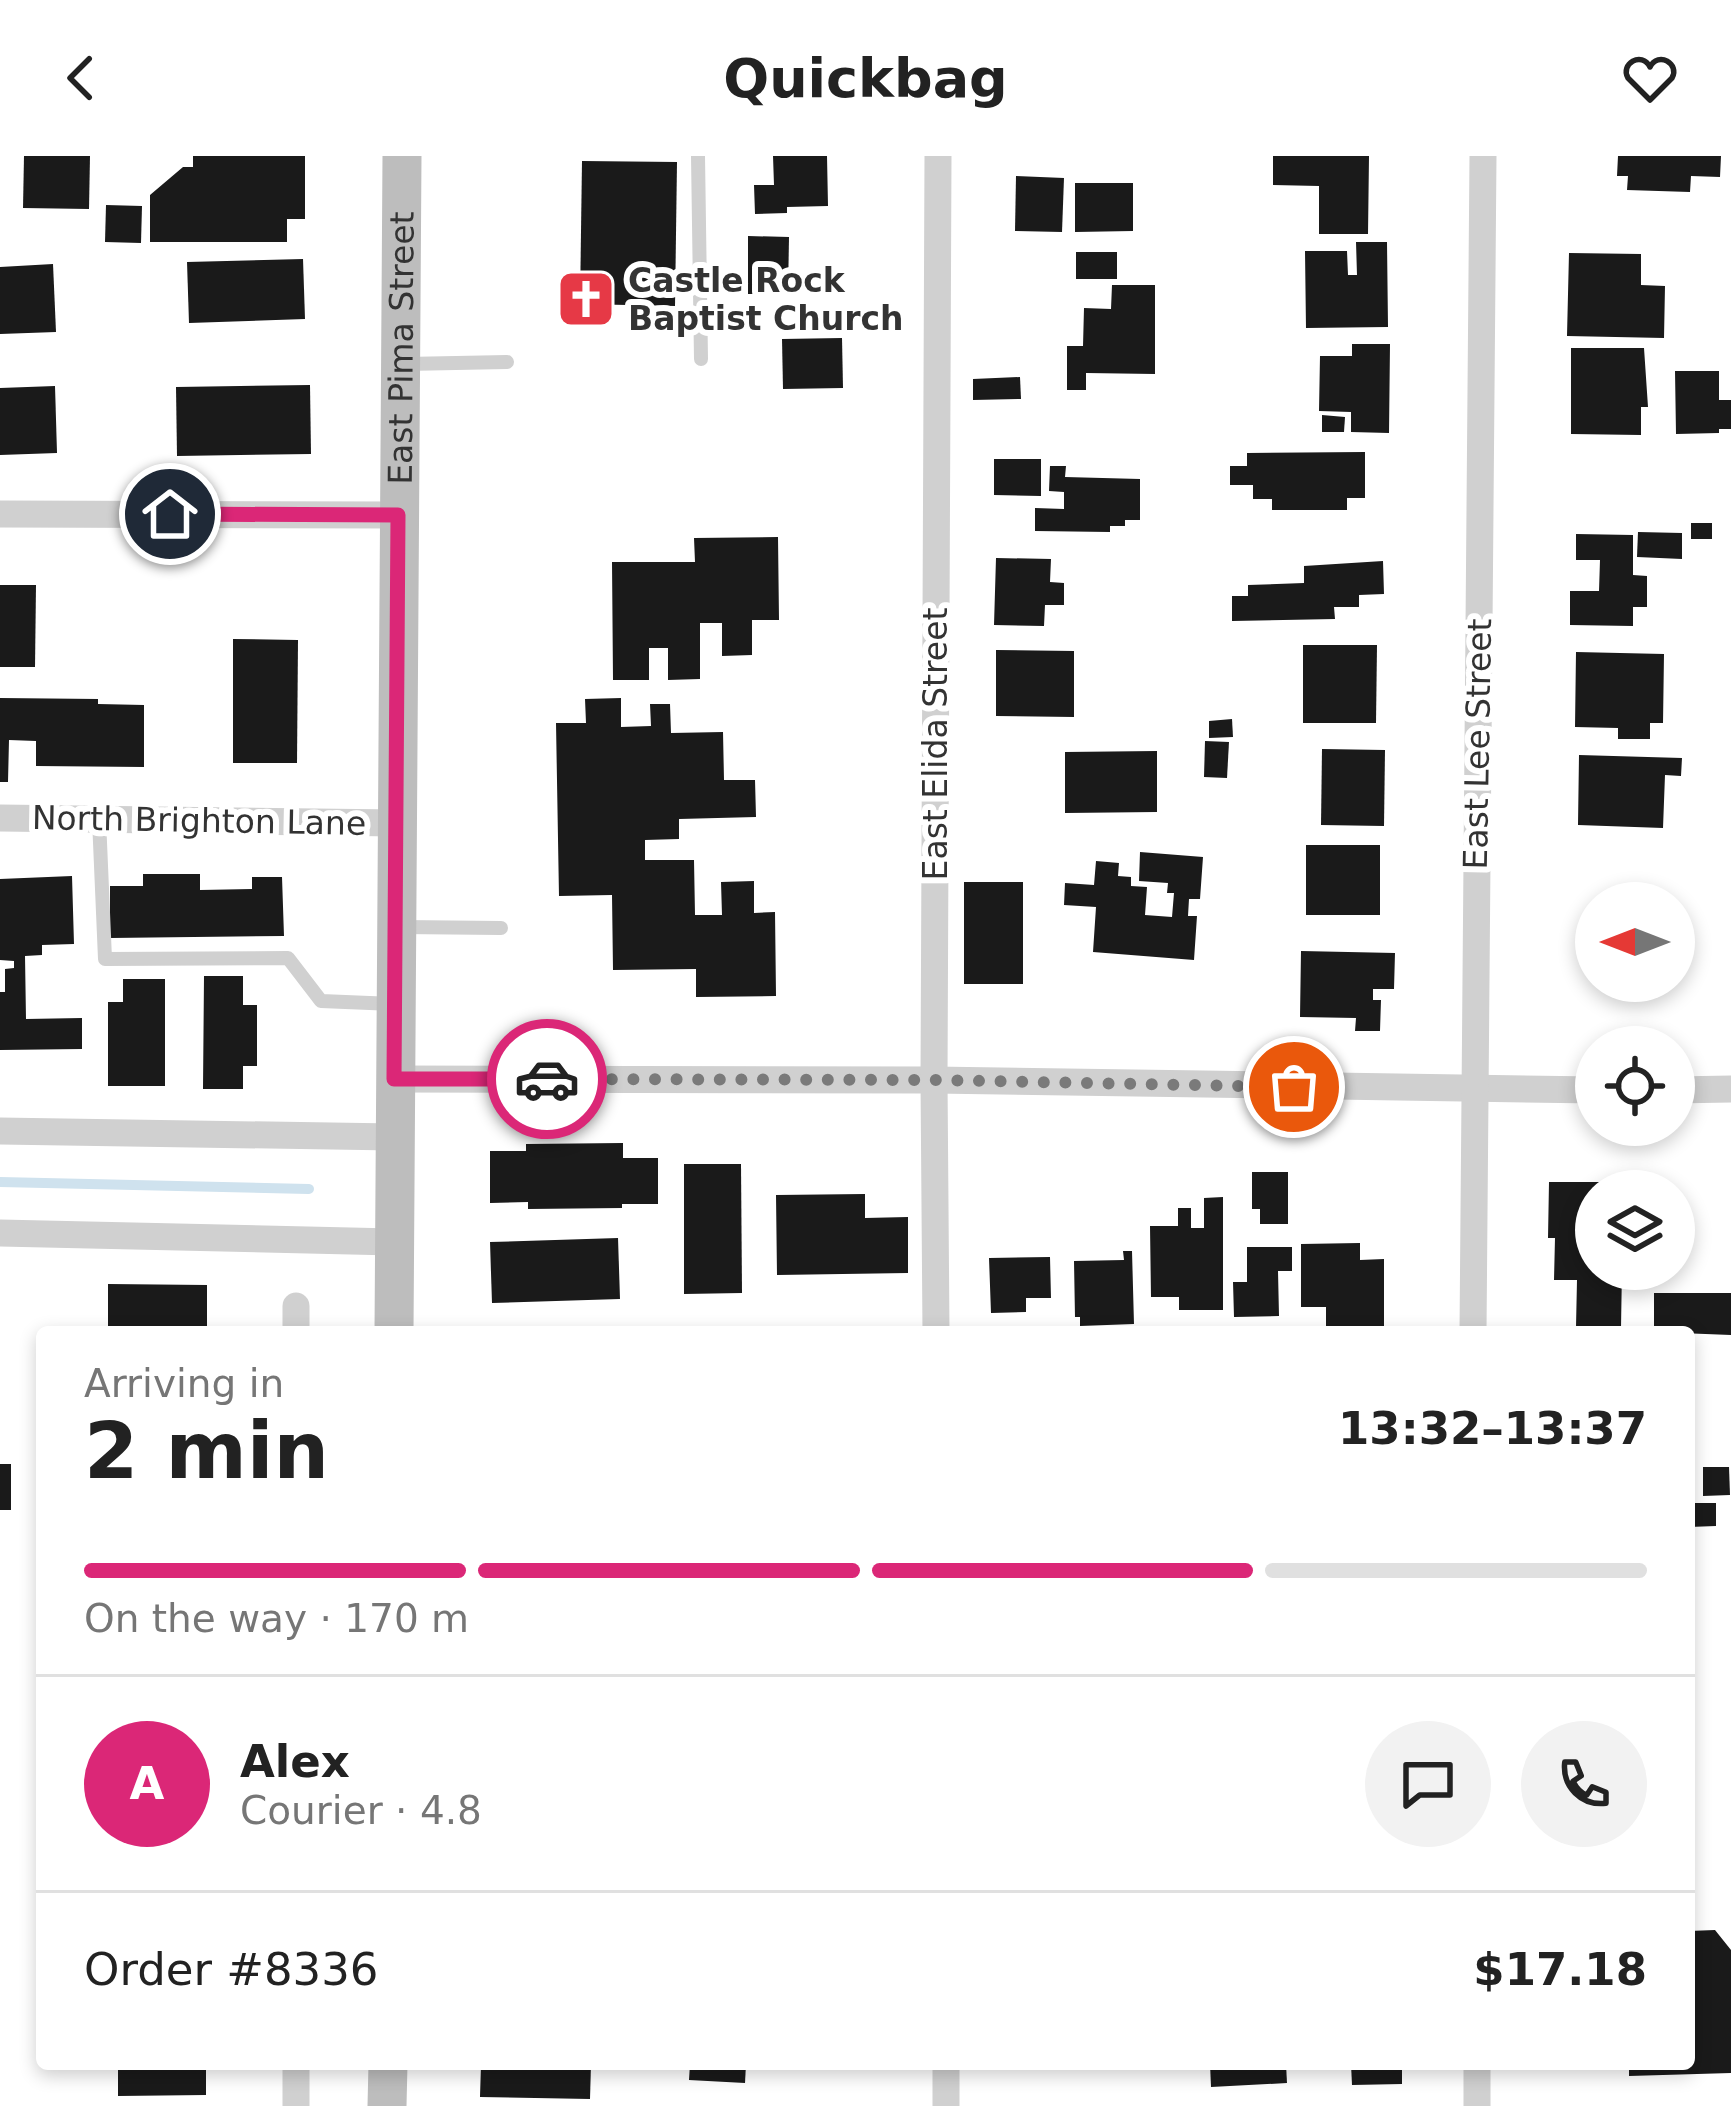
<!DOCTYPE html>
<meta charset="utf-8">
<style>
:root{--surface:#fff;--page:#f2f2f2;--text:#222;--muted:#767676;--line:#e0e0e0;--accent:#db2777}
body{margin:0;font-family:"DejaVu Sans",sans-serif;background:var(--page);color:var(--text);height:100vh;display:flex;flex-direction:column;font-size:45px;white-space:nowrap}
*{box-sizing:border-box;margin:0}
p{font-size:39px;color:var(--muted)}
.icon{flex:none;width:66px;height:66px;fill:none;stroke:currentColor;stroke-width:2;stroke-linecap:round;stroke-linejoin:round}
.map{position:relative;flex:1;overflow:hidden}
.side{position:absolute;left:36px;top:1170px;width:1659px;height:744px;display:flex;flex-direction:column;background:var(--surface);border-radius:12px;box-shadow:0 6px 18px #0003}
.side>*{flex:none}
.needle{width:78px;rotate:270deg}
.tools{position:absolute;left:1575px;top:726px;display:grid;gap:24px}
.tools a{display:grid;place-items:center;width:120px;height:120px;border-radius:50%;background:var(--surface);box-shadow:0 6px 18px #0003;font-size:60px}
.pin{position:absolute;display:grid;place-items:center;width:102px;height:102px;color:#fff;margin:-51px;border:6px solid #fff;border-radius:50%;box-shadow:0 3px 12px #0007}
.courier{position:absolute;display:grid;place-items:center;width:120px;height:120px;margin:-60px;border:9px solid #db2777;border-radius:50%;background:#fff;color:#222;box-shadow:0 3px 15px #0007}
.overview em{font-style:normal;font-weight:800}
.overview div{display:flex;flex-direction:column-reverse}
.overview{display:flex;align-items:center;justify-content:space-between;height:204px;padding:0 48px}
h1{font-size:78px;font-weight:800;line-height:90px}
.bar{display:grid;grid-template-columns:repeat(4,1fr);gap:18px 12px;align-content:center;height:144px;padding:0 48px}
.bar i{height:15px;border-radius:9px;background:var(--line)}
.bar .active{background:var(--accent)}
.bar p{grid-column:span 4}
.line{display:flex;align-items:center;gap:30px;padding:0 48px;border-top:3px solid var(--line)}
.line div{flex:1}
.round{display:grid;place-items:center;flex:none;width:126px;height:126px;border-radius:63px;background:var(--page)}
header{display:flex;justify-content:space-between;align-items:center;height:156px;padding:0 48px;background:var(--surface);font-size:54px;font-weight:800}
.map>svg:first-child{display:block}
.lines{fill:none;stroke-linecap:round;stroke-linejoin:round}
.stream{stroke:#cfe2ee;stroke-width:10}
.building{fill:#1a1a1a}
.lane{stroke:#d0d0d0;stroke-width:14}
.street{stroke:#d0d0d0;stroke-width:27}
.secondary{stroke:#bdbdbd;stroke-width:39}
.done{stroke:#7a7a7a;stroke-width:12;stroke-dasharray:0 21.6}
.route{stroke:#db2777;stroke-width:15}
.labels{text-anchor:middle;stroke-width:12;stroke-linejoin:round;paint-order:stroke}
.poi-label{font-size:33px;font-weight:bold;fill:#333;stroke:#fff;text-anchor:start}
.street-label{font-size:33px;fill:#333;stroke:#fff}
</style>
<header><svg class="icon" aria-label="back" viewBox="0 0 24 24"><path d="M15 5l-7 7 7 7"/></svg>Quickbag<svg class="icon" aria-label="heart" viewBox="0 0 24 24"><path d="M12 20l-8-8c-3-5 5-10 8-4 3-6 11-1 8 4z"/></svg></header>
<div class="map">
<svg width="1731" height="1950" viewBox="0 0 1731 1950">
<rect width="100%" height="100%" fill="#fff"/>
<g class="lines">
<polyline class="stream" points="0,1026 309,1033"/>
</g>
<g class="building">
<polygon points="24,0 90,0 89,53 23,52"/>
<polygon points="193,0 305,0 305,63 287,63 287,86 150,86 150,39 183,11 193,11"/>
<polygon points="773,0 827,0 828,50 787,51 787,57 755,58 754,29 774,29"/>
<polygon points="1273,0 1369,0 1368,78 1319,78 1319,30 1273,29"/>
<polygon points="1618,0 1721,0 1720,21 1691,20 1690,36 1627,34 1628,20 1617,20"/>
<polygon points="582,5 677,6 675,150 580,148"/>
<polygon points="1016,20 1064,22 1062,76 1015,75"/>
<polygon points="1075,27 1133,27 1133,75 1075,76"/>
<polygon points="106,49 142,50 141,87 105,86"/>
<polygon points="748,80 789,81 788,138 748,138"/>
<polygon points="1356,86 1387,86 1388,171 1306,172 1305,95 1347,95 1348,119 1357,119"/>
<rect x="1076" y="96" width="41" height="27"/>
<polygon points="1569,97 1641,98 1641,129 1665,130 1664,182 1567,180"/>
<polygon points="303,103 305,163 189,167 187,106"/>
<polygon points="53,108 56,176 0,178 0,111"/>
<polygon points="1112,129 1155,129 1155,218 1086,217 1086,234 1067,234 1067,190 1083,190 1084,152 1111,153"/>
<polygon points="842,182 843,232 783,233 782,183"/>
<polygon points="1352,188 1390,188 1389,277 1351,276 1351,256 1319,255 1320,200 1352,200"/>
<polygon points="1571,192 1644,192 1648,251 1641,251 1641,279 1571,278"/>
<polygon points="1675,215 1719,215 1719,244 1731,244 1731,273 1719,273 1719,277 1676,278"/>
<polygon points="1020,221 1021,243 973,244 973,223"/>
<polygon points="310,229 311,298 177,300 176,231"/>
<polygon points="55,230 57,297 0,299 0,232"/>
<polygon points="1322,259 1345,261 1344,276 1322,276"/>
<polygon points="1365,296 1365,342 1347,342 1347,354 1272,354 1272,343 1253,343 1253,329 1230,329 1230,310 1247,310 1247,297"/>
<polygon points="994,303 1041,303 1041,340 994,339"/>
<polygon points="1050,310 1066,310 1065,321 1140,323 1140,364 1125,364 1125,370 1110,370 1110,376 1035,375 1035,352 1064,353 1064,336 1049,335"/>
<rect x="1691" y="367" width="21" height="16"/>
<polygon points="1638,376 1682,377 1682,403 1637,401"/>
<polygon points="1576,378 1633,379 1633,419 1647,420 1647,451 1633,451 1633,470 1570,469 1570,435 1599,435 1600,404 1576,404"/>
<polygon points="778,381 779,464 752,464 752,499 722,500 722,467 700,467 700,523 668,524 668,492 649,492 649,524 613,524 612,406 695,406 694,382"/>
<polygon points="996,402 1051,403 1050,426 1064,427 1064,449 1045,449 1044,470 994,469"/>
<polygon points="1383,405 1384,438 1359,439 1359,451 1334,451 1335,463 1232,465 1232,440 1248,440 1248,429 1304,427 1304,410"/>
<polygon points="0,429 36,429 35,511 0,511"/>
<polygon points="233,483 298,484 297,607 233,607"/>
<polygon points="1303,489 1377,489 1376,567 1303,567"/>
<polygon points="996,494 1074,495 1074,561 996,560"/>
<polygon points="1576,496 1664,498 1663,567 1650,567 1650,583 1618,583 1618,572 1575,571"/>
<polygon points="0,542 98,543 98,548 144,549 144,611 36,610 36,585 9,584 8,626 0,626"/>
<polygon points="621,542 621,571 651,570 650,548 670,548 671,577 723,576 724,624 755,624 756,661 679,663 679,683 645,684 645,704 694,704 695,759 722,759 721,726 754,725 754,757 775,756 776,840 696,841 696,813 613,814 612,739 559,740 556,567 586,567 585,543"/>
<polygon points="1232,563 1233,581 1209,582 1209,565"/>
<polygon points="1205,585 1229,586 1227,622 1204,621"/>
<polygon points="1322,593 1385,594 1384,670 1321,669"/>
<polygon points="1157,595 1157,656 1065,657 1065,596"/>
<polygon points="1579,599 1682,602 1681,620 1665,619 1663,672 1578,669"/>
<rect x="1306" y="689" width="74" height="70"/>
<polygon points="1140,696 1203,701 1200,743 1189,743 1188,760 1197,760 1194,804 1093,796 1096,751 1064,749 1065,727 1094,729 1096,705 1119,707 1118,720 1131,721 1131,730 1147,731 1145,759 1172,761 1174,737 1167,737 1168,727 1139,725"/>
<polygon points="143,718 200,718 200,734 252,733 252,721 282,721 284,780 110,782 110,730 143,730"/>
<polygon points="72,720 74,788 42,789 42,799 25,800 26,863 82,862 82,893 0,894 0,836 5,836 5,813 14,812 14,805 0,804 0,723"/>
<rect x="964" y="726" width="59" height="102"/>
<polygon points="1674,754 1682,754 1683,807 1674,807"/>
<polygon points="1301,795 1395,797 1394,833 1373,833 1373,844 1381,844 1380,875 1355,875 1356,862 1300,861"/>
<polygon points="204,820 243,820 243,849 257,849 257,910 243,910 243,933 203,933"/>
<polygon points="123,823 165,823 165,930 108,930 108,846 123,846"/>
<polygon points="623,987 623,1002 658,1002 658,1048 622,1048 622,1052 528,1053 528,1046 490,1047 490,995 526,995 526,988"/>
<polygon points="684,1008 741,1008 742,1137 684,1138"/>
<polygon points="1252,1016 1288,1016 1288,1068 1260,1068 1260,1053 1252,1053"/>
<polygon points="1549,1026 1609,1026 1609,1035 1596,1035 1596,1113 1622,1113 1621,1172 1576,1171 1577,1124 1554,1124 1555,1082 1548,1082"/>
<polygon points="865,1038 865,1062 908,1061 908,1117 777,1119 776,1039"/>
<polygon points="1223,1041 1223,1154 1179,1154 1179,1141 1151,1141 1150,1070 1178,1070 1178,1052 1191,1052 1191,1072 1204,1072 1204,1042"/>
<polygon points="618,1082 620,1143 492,1147 490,1086"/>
<polygon points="1360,1087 1360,1104 1384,1103 1384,1171 1326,1171 1326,1151 1301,1151 1301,1088"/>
<polygon points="1247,1091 1292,1091 1292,1115 1278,1115 1279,1160 1234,1161 1233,1126 1247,1126"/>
<polygon points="1123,1095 1132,1095 1134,1168 1080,1170 1080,1161 1075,1161 1074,1105 1124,1104"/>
<polygon points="1050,1101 1051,1142 1026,1142 1026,1156 991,1157 989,1102"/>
<polygon points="108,1128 207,1129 207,1176 108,1176"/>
<polygon points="1654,1137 1731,1137 1731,1179 1654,1176"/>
<rect x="0" y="1308" width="11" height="46"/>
<polygon points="1703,1311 1729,1311 1730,1339 1703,1340"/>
<polygon points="1689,1347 1716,1347 1716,1370 1689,1371"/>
<polygon points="1715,1774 1731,1794 1731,1917 1629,1920 1629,1908 1689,1908 1689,1775"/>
<polygon points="118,1908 206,1908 206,1939 118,1940"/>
<polygon points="481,1908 591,1908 590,1943 480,1941"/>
<polygon points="690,1908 746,1908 745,1927 689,1924"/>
<polygon points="1210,1908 1286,1908 1287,1927 1211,1931"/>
<polygon points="1351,1908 1402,1908 1402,1928 1352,1929"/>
</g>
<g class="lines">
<g class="lane">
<polyline points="698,0 701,203"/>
<polyline points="405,208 507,206"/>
<polyline points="99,663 105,803 288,802 321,845 394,848"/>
<polyline points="401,771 501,772"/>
</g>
<g class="street">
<polyline points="0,358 398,359"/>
<polyline points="0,662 398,667"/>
<polyline points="394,923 934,924 1596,934"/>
<polyline points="1674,934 1731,933"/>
<polyline points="0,975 394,981"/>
<polyline points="0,1077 394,1086"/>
<polyline points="296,1150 296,1176"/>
<polyline points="936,1176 934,924 938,0"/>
<polyline points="1473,1176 1483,0"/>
<polyline points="296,1908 296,1950"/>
<polyline points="946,1908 946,1950"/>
<polyline points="1477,1950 1477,1908"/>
</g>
<g class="secondary">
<path id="s1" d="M394 1176 402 0"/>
<polyline points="387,1950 388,1908"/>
</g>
</g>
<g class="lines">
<polyline class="done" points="547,923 934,924 1294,931"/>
<polyline class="route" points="170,358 398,359 394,923 547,923"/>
</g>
<defs>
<g id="church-square" transform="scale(3)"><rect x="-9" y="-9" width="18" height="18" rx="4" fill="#e63946" stroke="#fff"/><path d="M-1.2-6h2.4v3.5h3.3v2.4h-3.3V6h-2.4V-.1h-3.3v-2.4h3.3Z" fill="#fff"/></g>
</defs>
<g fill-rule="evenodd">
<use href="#church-square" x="586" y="143"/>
</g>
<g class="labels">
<g class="poi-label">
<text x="628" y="136">Castle Rock<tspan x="628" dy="38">Baptist Church</tspan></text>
</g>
<g class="street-label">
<text dy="12" stroke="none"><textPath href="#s1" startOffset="984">East Pima Street</textPath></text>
<text transform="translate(935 588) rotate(-90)" y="12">East Elida Street</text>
<text transform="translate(1477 588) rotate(-89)" y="12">East Lee Street</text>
<text transform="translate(199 664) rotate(1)" y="12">North Brighton Lane</text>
</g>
</g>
</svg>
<div class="tools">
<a><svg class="needle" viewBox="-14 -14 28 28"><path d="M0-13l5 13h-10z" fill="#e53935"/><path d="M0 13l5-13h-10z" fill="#767676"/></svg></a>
<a><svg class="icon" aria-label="locate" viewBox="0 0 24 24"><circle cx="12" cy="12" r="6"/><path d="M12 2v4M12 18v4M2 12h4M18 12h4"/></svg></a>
<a><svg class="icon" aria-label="layers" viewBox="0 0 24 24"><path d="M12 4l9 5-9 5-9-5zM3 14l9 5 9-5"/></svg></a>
</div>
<div class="pin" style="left:1294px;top:931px;background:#ea580c"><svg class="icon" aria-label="bag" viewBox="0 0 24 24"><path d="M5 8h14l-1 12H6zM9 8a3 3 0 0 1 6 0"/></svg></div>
<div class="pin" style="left:170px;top:358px;background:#1f2937"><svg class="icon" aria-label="home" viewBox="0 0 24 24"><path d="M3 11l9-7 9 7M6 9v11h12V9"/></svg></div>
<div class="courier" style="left:547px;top:923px"><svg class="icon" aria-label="car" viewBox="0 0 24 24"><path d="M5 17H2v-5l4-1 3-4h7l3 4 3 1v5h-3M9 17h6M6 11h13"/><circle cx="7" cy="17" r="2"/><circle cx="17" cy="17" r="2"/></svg></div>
<section class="side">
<div class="overview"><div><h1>2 min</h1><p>Arriving in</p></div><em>13:32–13:37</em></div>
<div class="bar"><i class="active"></i><i class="active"></i><i class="active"></i><i></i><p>On the way · 170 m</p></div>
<div class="line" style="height:216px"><b class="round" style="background:var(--accent);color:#fff">A</b><div><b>Alex</b><p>Courier · 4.8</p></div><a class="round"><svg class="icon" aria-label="chat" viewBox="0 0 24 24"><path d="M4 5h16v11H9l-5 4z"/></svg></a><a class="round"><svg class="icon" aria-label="phone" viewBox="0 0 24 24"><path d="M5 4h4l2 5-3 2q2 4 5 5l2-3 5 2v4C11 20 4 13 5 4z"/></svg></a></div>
<div class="line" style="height:156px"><div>Order #8336</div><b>$17.18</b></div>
</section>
</div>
